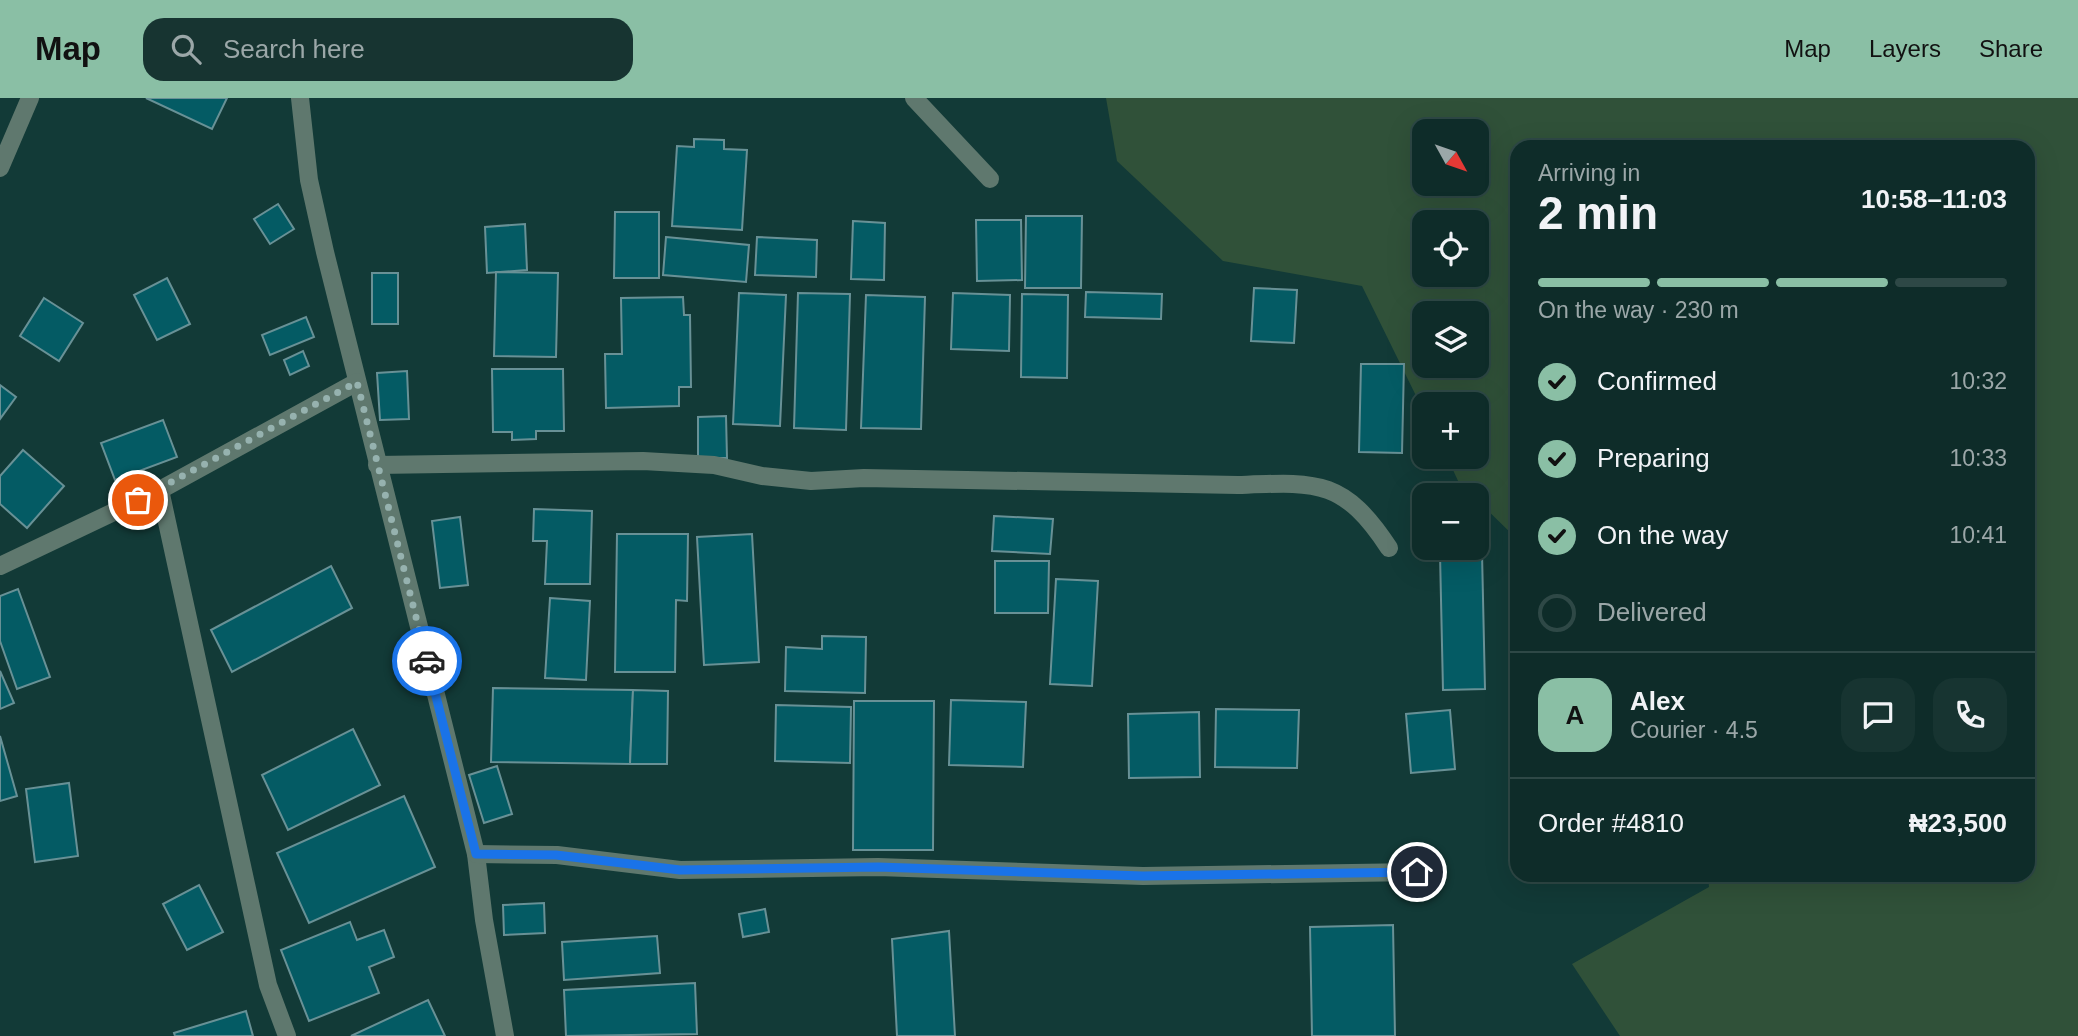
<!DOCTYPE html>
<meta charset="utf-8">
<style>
:root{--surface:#0e2c29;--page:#173431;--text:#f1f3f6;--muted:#9ba7a8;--line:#2e4846;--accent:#8abfa5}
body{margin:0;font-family:Helvetica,sans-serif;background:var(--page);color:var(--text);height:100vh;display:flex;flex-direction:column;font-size:26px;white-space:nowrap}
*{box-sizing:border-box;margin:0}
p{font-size:23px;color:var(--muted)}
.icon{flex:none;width:38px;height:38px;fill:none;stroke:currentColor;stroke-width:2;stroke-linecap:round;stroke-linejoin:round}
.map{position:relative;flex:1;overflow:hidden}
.panel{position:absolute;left:1510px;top:42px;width:525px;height:742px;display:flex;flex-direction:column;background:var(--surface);border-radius:21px;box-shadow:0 7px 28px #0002,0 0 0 2px var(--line)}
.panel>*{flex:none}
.needle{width:46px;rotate:130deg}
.fabs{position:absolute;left:1412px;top:21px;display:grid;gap:14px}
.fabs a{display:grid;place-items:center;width:77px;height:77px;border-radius:14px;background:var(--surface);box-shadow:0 7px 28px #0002,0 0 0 2px var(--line);font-size:35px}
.pin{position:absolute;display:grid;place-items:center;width:60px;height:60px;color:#fff;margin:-30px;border:4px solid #fff;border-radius:50%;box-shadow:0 2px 7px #0007}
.courier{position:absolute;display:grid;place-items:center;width:70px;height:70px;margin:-35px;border:5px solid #1a73e8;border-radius:50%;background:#fff;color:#222;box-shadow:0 2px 9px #0007}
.overview em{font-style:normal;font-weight:700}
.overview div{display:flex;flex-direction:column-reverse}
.overview{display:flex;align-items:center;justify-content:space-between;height:119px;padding:0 28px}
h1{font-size:46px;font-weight:700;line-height:52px}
.bar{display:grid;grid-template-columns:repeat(4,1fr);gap:10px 7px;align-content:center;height:84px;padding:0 28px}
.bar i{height:9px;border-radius:5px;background:var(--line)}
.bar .on{background:var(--accent)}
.bar p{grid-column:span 4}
.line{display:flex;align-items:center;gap:18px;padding:0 28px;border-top:2px solid var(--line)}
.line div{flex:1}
.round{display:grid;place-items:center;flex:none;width:74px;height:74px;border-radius:21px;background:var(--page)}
ol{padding:0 28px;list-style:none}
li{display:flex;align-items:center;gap:21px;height:77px}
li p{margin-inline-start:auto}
li .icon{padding:7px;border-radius:50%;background:var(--accent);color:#111;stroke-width:4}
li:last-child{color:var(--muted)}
li i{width:38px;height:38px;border:4px solid var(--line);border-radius:50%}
header{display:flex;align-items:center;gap:42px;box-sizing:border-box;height:98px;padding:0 35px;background:var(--accent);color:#111}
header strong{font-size:33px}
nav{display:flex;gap:38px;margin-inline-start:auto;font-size:24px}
.search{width:490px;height:63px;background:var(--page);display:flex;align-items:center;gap:18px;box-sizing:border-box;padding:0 24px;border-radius:21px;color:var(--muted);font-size:26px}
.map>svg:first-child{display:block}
.green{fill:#305139;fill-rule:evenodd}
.building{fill:#045b64;stroke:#689196;stroke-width:2}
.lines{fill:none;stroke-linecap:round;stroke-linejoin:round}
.street{stroke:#5f786e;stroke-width:18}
.done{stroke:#96b2af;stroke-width:7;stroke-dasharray:0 12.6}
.route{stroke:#1a73e8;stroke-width:9}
</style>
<header>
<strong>Map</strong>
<div class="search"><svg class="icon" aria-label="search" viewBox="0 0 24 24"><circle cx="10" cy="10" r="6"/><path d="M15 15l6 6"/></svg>Search here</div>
<nav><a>Map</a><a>Layers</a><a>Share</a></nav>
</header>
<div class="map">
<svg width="2078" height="938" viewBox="0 0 2078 938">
<rect width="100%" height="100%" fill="#123a37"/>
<path class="green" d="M1106 0H2078V938H1620L1572 866 1709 789 1708 777H2028V49H1517V441L1477 402V397H1472L1459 385 1447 359H1477V306H1424V314L1362 188 1223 163 1117 63ZM1424 33H1477V86H1424ZM1424 124H1477V177H1424ZM1424 215H1477V268H1424Z"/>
<g class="building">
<polygon points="146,0 227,0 212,31"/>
<polygon points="694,41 724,42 724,51 747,52 742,132 672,128 677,48 694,49"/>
<polygon points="278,106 294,131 270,146 254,121"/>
<polygon points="615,114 659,114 659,180 614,180"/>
<polygon points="1026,118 1082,118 1081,190 1025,190"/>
<polygon points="976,122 1021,122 1022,182 977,183"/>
<polygon points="853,123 885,125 884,182 851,181"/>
<polygon points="525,126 527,172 487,175 485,129"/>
<polygon points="666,139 749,147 746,184 663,177"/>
<polygon points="757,139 817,142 816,179 755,177"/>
<polygon points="496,174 558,175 556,259 494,258"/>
<rect x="372" y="175" width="26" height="51"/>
<polygon points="167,180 190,226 157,242 134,197"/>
<polygon points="1254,190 1297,192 1294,245 1251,243"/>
<polygon points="1086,194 1162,196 1161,221 1085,219"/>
<polygon points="739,195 786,197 780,328 733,326"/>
<polygon points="798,195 850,196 846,332 794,330"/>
<polygon points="953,195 1010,197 1009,253 951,251"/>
<polygon points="1022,196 1068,197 1067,280 1021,279"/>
<polygon points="866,197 925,199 921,331 861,330"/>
<polygon points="683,199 684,217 690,217 691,289 679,289 679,308 606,310 605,256 622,256 621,200"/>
<polygon points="44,200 83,225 59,263 20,238"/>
<polygon points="306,219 314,239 270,257 262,237"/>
<polygon points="303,253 309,268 290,277 284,262"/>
<polygon points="1361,266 1404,266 1402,355 1359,354"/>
<polygon points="492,271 563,271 564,333 536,333 536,341 512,342 512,334 493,334"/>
<polygon points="407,273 409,321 380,322 377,275"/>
<polygon points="0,287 16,299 0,321"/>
<polygon points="726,318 727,360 698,360 698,319"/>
<polygon points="163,322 177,359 115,382 101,345"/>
<polygon points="23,352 64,388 27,430 0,406 0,378"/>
<polygon points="534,411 592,413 590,486 545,486 547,443 533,443"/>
<polygon points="994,418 1053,421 1050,456 992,453"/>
<polygon points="460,419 468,487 440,490 432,423"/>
<polygon points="617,436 688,436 687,503 676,502 675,574 615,574"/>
<polygon points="752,436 759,564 704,567 697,439"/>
<polygon points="1482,455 1485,591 1443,592 1440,456"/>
<polygon points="995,463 1049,463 1048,515 995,515"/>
<polygon points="331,468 352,510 232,574 211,532"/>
<polygon points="1056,481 1098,483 1092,588 1050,586"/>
<polygon points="18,491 50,579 17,591 0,543 0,498"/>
<polygon points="550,500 590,503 586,582 545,580"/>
<polygon points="822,538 866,539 865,595 785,593 786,549 822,551"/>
<polygon points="0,573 14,605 0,611"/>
<polygon points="493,590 633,592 630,666 491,664"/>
<polygon points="633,592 668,593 667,666 630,666"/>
<polygon points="951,602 1026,604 1023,669 949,667"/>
<polygon points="854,603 934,603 933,752 853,752"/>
<polygon points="776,607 851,609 850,665 775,663"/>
<polygon points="1216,611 1299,612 1297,670 1215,669"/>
<polygon points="1450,612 1455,671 1411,675 1406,616"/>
<polygon points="1199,614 1200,679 1129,680 1128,616"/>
<polygon points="353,631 380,687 288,732 262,677"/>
<polygon points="0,638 17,698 0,703"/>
<polygon points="497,668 512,716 484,725 469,677"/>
<polygon points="69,685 78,758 35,764 26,691"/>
<polygon points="404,698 435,769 309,825 277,755"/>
<polygon points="199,787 223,834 187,852 163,806"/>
<polygon points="544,805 545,835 504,837 503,807"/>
<polygon points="765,811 769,834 743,839 739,816"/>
<polygon points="350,824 357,842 384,832 394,859 369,869 379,895 309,923 281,852"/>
<polygon points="1393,827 1395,938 1312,938 1310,829"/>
<polygon points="949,833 955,938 897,938 892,841"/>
<polygon points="657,838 660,875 564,882 562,844"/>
<polygon points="695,885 697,936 566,938 564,892"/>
<polygon points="428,902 445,938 351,938"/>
<polygon points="246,913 253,938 175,938 174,935"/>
</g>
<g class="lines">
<g class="street">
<polyline points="300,0 309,82 325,154 476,756 484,822 505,938"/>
<polyline points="914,0 990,81"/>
<polyline points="0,70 30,0"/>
<path d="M377 367 643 363 714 367 762 378 811 383 864 380 1238 387C1316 384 1343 380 1389 450"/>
<polyline points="160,392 268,887 287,938"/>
<polyline points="0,468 160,392 357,284"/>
<polyline points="476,756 557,757 680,772 878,769 1143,778 1417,774"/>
</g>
</g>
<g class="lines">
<polyline class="done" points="138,402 357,284 427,563"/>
<polyline class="route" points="427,563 476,756 556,757 680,772 878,769 1143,778 1417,774"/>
</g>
</svg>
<div class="fabs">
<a><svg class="needle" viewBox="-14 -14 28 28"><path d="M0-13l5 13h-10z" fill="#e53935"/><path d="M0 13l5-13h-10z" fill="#9ba7a8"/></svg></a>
<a><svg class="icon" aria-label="locate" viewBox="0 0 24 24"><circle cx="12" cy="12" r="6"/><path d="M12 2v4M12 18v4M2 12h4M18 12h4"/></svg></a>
<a><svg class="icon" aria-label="layers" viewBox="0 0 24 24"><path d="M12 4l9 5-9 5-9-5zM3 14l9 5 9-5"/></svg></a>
<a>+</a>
<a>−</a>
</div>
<div class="pin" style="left:138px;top:402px;background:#ea580c"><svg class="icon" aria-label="bag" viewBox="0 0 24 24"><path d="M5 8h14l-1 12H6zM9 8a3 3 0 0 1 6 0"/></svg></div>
<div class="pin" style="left:1417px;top:774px;background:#1f2937"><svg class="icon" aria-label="home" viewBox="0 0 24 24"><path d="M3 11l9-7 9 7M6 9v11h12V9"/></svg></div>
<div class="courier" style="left:427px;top:563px"><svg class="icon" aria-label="car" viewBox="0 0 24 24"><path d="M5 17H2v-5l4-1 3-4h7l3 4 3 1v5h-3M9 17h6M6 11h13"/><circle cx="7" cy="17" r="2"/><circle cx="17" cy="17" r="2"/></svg></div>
<section class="panel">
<div class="overview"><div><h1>2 min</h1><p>Arriving in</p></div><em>10:58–11:03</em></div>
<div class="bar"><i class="on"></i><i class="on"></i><i class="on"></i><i></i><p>On the way · 230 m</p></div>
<ol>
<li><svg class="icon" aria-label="check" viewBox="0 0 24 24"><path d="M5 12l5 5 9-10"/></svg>Confirmed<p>10:32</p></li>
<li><svg class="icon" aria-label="check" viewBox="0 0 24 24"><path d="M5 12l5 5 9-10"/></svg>Preparing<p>10:33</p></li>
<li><svg class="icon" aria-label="check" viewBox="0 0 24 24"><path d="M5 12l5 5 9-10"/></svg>On the way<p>10:41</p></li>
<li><i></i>Delivered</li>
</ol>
<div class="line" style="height:126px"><b class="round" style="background:var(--accent);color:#111">A</b><div><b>Alex</b><p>Courier · 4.5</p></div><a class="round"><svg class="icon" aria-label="chat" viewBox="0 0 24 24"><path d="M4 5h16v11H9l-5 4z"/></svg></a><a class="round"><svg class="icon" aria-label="phone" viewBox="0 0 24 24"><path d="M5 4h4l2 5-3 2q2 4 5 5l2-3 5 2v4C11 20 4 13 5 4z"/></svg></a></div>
<div class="line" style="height:91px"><div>Order #4810</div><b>₦23,500</b></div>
</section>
</div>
